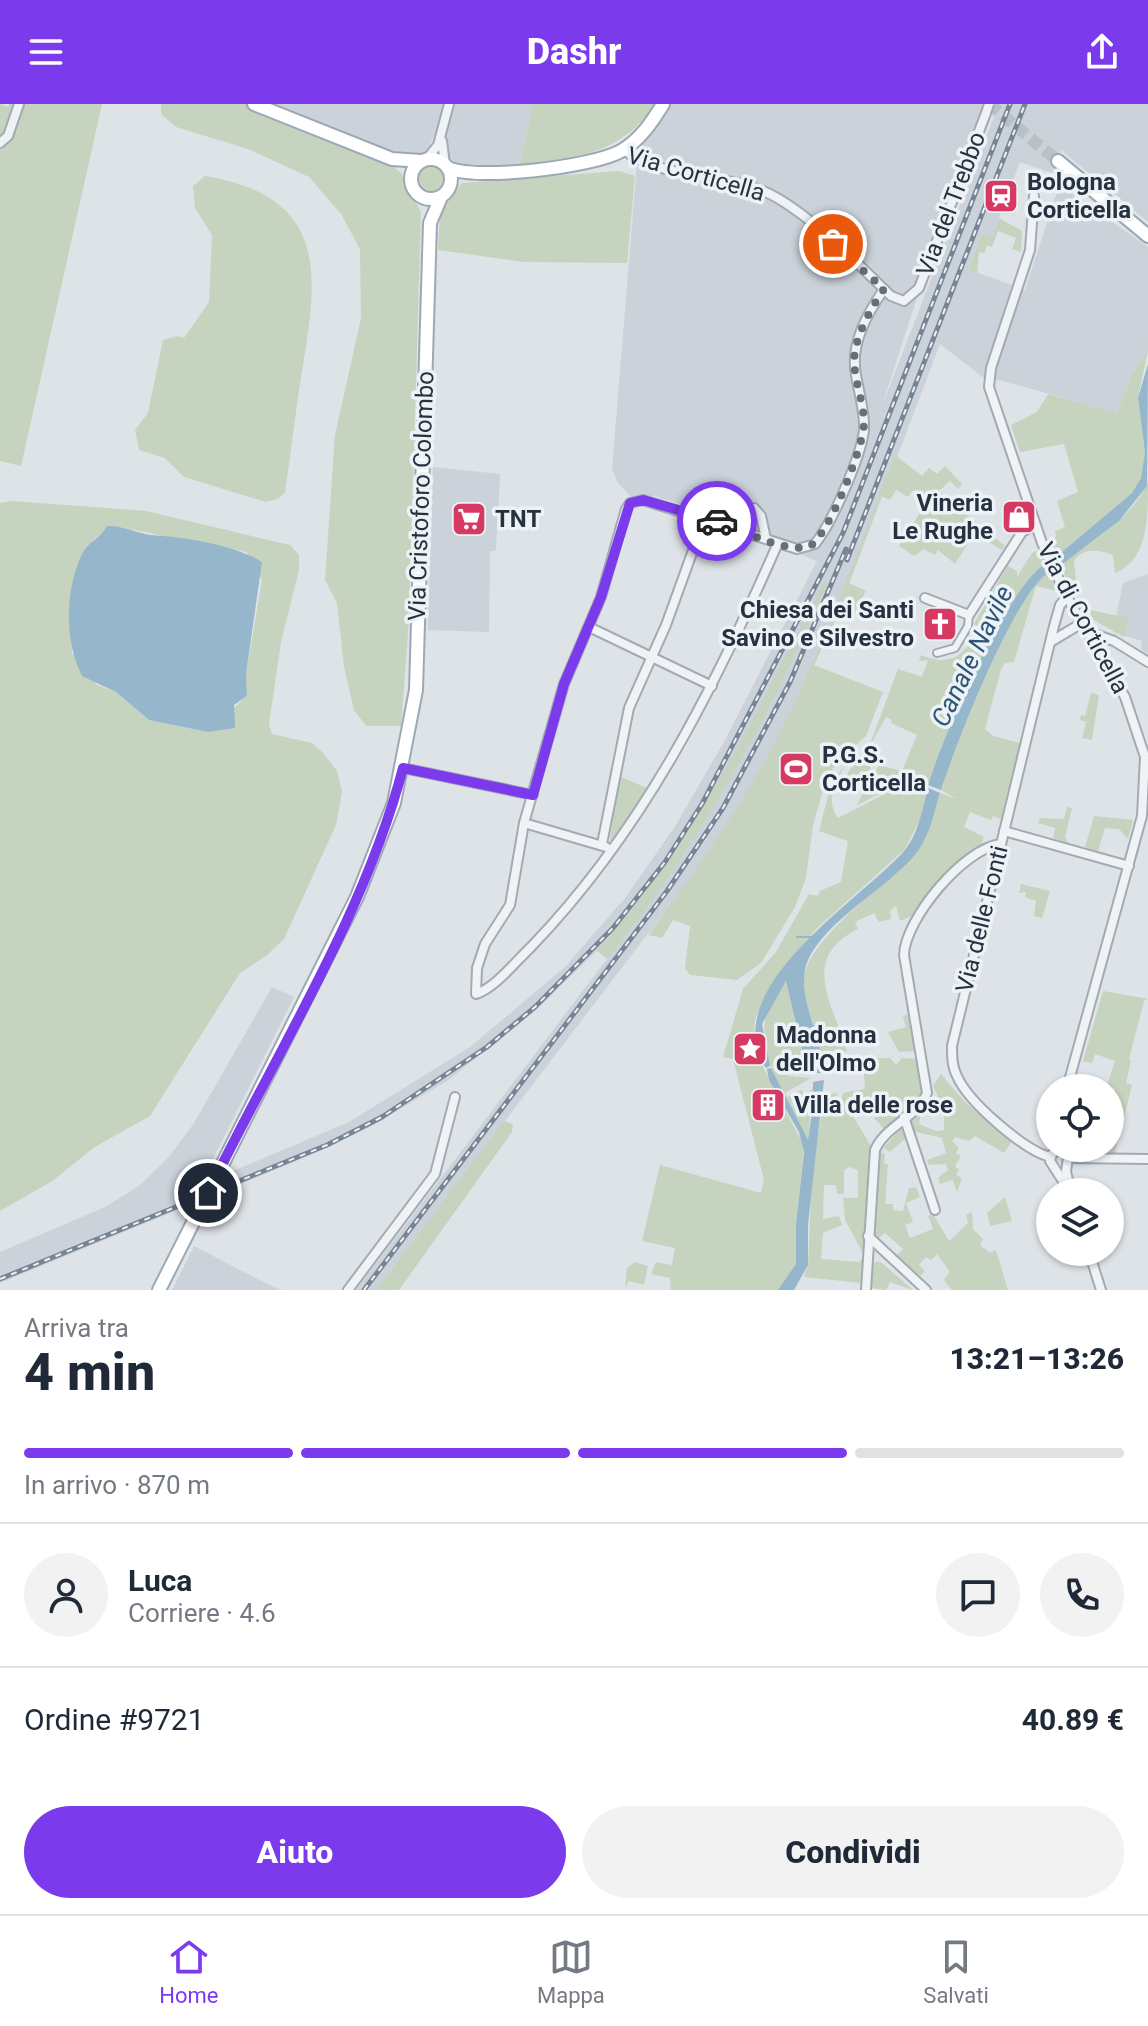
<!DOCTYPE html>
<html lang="it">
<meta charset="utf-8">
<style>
:root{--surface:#fff;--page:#f2f2f3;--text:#1f2937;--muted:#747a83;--line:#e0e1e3;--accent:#7c3aed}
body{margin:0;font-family:Roboto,sans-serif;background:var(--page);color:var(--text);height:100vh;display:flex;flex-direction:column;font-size:30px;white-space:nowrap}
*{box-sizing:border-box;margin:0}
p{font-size:26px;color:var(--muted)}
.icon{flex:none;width:44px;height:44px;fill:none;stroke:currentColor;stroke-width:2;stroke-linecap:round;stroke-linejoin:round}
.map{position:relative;height:1186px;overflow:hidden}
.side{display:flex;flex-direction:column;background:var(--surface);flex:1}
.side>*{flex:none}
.tools{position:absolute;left:1036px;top:970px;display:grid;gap:16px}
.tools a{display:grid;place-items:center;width:88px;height:88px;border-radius:50%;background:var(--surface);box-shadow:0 2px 6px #0004;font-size:40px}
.pin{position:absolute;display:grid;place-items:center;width:68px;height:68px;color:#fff;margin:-34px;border:4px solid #fff;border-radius:50%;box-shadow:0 2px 8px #0007}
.courier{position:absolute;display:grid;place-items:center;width:80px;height:80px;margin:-40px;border:6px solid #7c3aed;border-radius:50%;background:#fff;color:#222;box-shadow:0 2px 10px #0007}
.overview em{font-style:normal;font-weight:800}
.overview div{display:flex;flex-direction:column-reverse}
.overview{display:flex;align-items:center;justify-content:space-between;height:136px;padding:0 24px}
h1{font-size:52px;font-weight:800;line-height:60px}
.bar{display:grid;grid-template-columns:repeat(4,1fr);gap:12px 8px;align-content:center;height:96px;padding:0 24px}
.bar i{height:10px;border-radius:6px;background:var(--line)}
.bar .selected{background:var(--accent)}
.bar p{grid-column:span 4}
.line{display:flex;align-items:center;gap:20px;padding:0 24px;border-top:2px solid var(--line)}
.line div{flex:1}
.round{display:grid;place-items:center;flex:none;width:84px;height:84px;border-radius:42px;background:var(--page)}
.cta{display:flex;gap:16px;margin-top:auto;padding:16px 24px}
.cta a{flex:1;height:92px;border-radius:48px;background:var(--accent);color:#fff;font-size:32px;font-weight:800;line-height:92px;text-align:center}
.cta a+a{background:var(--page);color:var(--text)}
header{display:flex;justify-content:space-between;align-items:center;height:104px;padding:0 24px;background:var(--accent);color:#fff;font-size:36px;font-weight:800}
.tabs{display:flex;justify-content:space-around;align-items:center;height:112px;border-top:2px solid var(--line);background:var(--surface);font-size:22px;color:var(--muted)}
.tabs a{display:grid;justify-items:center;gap:4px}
.tabs .selected{color:var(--accent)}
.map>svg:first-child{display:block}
.built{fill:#cbd2da}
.green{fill:#c6d3be;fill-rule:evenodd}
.water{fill:#96b6cb}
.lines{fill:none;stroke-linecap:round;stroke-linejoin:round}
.stream{stroke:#96b6cb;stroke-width:2}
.primary-tunnel{stroke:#b9c0c6;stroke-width:12;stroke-dasharray:12 6;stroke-linecap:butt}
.pedestrian-casing{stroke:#a3aab2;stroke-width:10}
.minor-casing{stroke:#a3aab2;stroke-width:12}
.primary-casing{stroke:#9ca9b5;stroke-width:16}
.pedestrian{stroke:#f0f3f6;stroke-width:6}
.minor{stroke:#f0f3f6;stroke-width:8}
.primary{stroke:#fff;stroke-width:12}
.rail-casing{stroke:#768493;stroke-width:5}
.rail{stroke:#edf2f6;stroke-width:2;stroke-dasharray:6;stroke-linecap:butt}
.minor-bridge-casing{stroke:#a3aab2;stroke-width:12;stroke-linecap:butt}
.minor-bridge{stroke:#f0f3f6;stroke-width:8}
.done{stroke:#66707b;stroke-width:8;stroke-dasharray:0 14.4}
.route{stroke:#7c3aed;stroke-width:10}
.labels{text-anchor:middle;stroke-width:7;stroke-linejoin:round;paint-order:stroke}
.street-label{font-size:24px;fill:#263240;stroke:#edf2f6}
.poi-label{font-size:24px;font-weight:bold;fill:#263240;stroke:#edf2f6;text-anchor:start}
.water-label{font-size:26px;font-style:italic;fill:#2e5676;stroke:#edf2f6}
</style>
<header><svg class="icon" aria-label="menu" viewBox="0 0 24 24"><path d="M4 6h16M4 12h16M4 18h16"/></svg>Dashr<svg class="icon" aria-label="share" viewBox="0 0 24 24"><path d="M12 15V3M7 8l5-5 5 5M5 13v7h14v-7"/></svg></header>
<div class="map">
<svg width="1148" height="1186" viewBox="0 0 1148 1186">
<rect width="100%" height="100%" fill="#dee3e8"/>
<g class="built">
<polygon points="265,0 533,0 519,62 456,60 449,52 447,35 434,31 428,45 418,52 392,49"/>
<polygon points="655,0 984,0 953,82 882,302 999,0 1148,0 1148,118 1061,46 1052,69 1020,58 992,133 982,130 968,165 1025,186 1056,91 1064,84 1148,143 1148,246 1132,270 1117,309 1000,276 989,278 940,240 838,509 780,635 736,709 682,785 376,1186 356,1186 607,855 597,847 543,899 450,975 372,1022 294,1058 0,1179 0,1148 105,1103 139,1082 169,1053 194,1019 272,883 294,893 200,1081 349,1018 470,943 565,863 625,794 674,724 725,636 817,457 688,403 654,392 631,393 618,379 612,365 640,23"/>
<polygon points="433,363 500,370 496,447 490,447 489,528 428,526"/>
<polygon points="1148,470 1148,550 1141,545 1142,537 1113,528 1123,479"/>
<polygon points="194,1142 267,1180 281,1186 172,1186"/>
</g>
<g class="green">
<polygon points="0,0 8,3 9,0 102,0 21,362 0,357"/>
<polygon points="161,0 246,0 387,57 401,69 421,108 409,516 401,622 366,622 354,606 344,563 337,499 325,476 335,331 361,214 360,145 341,110 309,73 248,45 176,23 161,10"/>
<path d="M533 0H655C620 52 576 53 519 62Z"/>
<circle cx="431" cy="76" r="14"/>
<polygon points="619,67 635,72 627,159 525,158 438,146 440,108 462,79"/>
<path d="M205 72C331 93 318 172 301 273 295 311 291 350 285 388L278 395 266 398 184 373 165 354 139 346 135 326 148 309 163 236 177 232 184 234 209 198 212 131 195 104 193 82Z"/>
<polygon points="999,114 1022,127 1021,148 1012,145 1016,134 998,127 992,143 987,141 984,149 979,148 977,169 968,166 982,130 992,133"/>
<polygon points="1148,246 1138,294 1145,348 1141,374 1132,389 1056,453 1049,436 1056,433 1055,427 1065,423 1057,397 1078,388 1064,340 1020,348 1011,321 1037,308 1048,290 1117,309 1132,270"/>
<path d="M895 351 922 372 929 364 937 370 945 362 962 380 958 385 950 377 939 387 1005 442 1002 446 974 430 955 460 938 446 935 451 924 445 914 452 899 442 928 396 941 403 944 400 913 386 908 393 896 386 890 396 881 392 849 479 866 487 851 515 838 510 814 561 883 588 866 632 836 659 826 677 813 721 806 774 795 803 761 859 737 876 690 871 685 864 690 822 673 816 662 834 648 831C693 770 740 705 775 638 824 546 856 447 895 351Z"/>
<path d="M1148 379C1148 414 1148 456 1115 469L1113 451C1099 446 1083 443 1074 457L1076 476 1068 477 1060 462C1091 437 1130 416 1148 379Z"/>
<path d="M12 397 146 407 290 441 299 451V466L281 538 269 620 272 630 312 639 323 649 337 667 342 688 336 721 284 835 266 852 240 869 150 1012 93 1044 54 1076 0 1107V399ZM114 422 246 448 262 476 246 570 247 592 208 628 149 616 116 588 97 581 72 549 71 488 94 435Z"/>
<path d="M1040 445 1047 459C1007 480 942 635 928 681L905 676 856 702 879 661 902 667 917 631 891 619 892 616 886 613 869 643 898 565 922 573 928 556 919 557 921 551C952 564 965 550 980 524L974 520 1008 462 1017 467V473L1032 449Z"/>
<path d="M1051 467 1057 487 1036 482 1014 558 1005 559 1001 565 985 625 993 632 1020 639 1001 715 993 712 991 716 970 708 964 723 984 733 981 741 937 779 912 812 900 817 896 802 890 807 891 815 879 818 874 809 855 818 858 825C797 855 835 903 847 948L829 947V967L824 969C822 937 805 908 804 878 803 838 888 778 916 750L926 734 940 689 957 695 941 686C956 641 1014 488 1051 467Z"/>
<path d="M826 474C828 483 815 506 810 517 757 638 690 751 608 855L597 846C701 730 755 610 826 474Z"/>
<polygon points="1091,506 1128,514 1124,533 1090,514"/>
<polygon points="1091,589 1099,591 1092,636 1082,634 1086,618 1080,616 1081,611 1085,612"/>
<polygon points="867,646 878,652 868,656 871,666 858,690 852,688 854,681 848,679 840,685 849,667"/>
<path d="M848 657C837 674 824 696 838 714L904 680 928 684 922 712 904 746 814 827 772 883 755 915 754 935 764 965 804 1042 796 1120V1160L779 1186H671L670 1174 651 1170 656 1158 672 1161 675 1144 642 1137 660 1061 761 1089 764 1076 733 955 723 953 743 885 776 848 809 790 818 792 820 787 841 778 848 737 819 727 831 680Z"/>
<polygon points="619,672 649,685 615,738 610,737"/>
<polygon points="1067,703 1072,704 1065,733 1068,739 1053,734 1055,724 1038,719 1040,714 1064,715"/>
<polygon points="1094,712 1133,716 1128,735 1119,725 1105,724 1098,747 1085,743"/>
<polygon points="1021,780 1050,787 1042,814 1034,812 1036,797 1025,793 1026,788 1019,789"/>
<path d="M788 877 809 971 791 970 770 962C761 931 760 898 788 877Z"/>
<polygon points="1103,887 1148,895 1144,897 1129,955 1131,956 1126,979 1132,981 1115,1049 1108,1049 1115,985 1107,981 1115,957 1095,950 1092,959 1083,957"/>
<polygon points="911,910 915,947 899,948 888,928 906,923 903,912"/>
<polygon points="870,954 890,954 896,961 902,954 916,955 922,991 885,1026 874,1014 887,1005 879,991 865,999 864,1006 859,1010 854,1001 848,1004 871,1042 863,1149 845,1116 843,1094 858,1094 858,1066 849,1063 844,1066 844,1090 837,1090 836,1081 824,1081 823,1115 839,1112 842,1121 823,1129 821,1155 859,1158 863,1155 862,1179 804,1173 808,1161 812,1072 824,991 837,989 836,1000 841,1000 843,989 865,985 864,969 853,970 852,961"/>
<polygon points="775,963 790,972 811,974 785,989 798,1009 802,1004 798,1000 793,1003 788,993 801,986 806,992 813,983 808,1037 771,964"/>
<polygon points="941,970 965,998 1012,1037 1004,1049 975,1032 969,1037 955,1033 952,1037 959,1044 956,1049 961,1052 955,1062 959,1066 956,1071 962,1074 957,1088 953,1076 940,1080 938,1074 948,1066 946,1060 929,1061 927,1056 946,1049 942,1034 912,1027 910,1014 921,1008 919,1020 936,1027 944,1026 944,1005 933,982"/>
<polygon points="504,1017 513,1020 512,1028 399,1186 376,1186"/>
<polygon points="902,1023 906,1034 890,1048 883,1044 881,1049 885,1050 884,1060 888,1060 885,1100 893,1100 893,1106 903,1107 909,1084 916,1083 920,1093 906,1099 913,1118 905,1121 910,1134 933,1125 928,1112 933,1110 949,1137 968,1119 966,1111 972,1108 973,1125 983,1135 980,1141 990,1149 996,1146 1008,1186 952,1186 944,1176 950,1168 937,1150 931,1156 926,1153 919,1161 925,1167 920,1172 897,1151 903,1145 885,1129 878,1135 873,1130 879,1049"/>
<polygon points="1005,1093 1012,1117 990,1122 987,1109"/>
<polygon points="877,1157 882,1159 913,1186 890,1178 886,1186 872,1184 872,1161"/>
<polygon points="635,1158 648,1162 644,1181 629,1177 625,1184 627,1164"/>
</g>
<g class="water">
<polygon points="1148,260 1147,382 1119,417 1060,462 1056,453 1132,389 1141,374 1145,348 1138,294"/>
<path d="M107 422C123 421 136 429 151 431 184 433 235 441 262 458L246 570 247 592 234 601 235 624 208 628 149 616 116 588 82 572C64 537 65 486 82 450 88 438 101 434 107 422Z"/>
<path d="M1047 459 1051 467C1015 486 955 643 941 686L928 681C942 635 1008 479 1047 459Z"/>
<path d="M928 684 940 689C934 708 930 731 918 747 890 784 815 821 805 866 799 899 823 935 824 969H808L786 877 762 920 770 962 766 964C715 885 861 796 904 747 919 729 922 706 928 684Z"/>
<polygon points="771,964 808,1036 813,1001 813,978 824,976 808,1121 808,1161 794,1186 778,1186 796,1160 796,1120 804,1048 799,1028 769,976 767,965"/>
</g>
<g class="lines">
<polyline class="stream" points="797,833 811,833"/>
<polyline class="primary-tunnel" points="989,0 1058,57"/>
<g class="pedestrian-casing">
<polyline id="pedestrian" points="937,549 955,544 968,522 969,511"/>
</g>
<g class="minor-casing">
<g id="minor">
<polyline points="442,37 445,60"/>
<polyline points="0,39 8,32 19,0"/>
<path d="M623 45C656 74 723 70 763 87 803 103 859 161 891 192L904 197 919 184 986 9"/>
<polyline points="426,56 438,41 449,0"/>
<polyline points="1034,92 1030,146 991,264 989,283 1042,439 1067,493 1125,593 1145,653 1142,712 1067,984"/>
<polyline points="729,421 738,406 754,404 761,412 766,435"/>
<path d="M778 439C714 585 643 727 531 843 516 857 495 884 476 890L477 864 485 840 510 801 524 719 564 580 601 493 626 405 630 399 643 396 797 445 815 440C832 419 861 353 864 326 865 308 859 289 856 271 850 240 867 210 884 185"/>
<polyline points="925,494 969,511 1022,428 1035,421"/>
<polyline points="589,523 712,582"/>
<polyline points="1089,528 1114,537 1148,558"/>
<polyline points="1052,537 1082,519"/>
<polyline points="403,664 533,691"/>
<polyline points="524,719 606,743"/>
<polyline points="1004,727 1129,762"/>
<polyline points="602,740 629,604 666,521 705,413"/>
<polyline points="904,1013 935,1106"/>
<polyline points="1061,1044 1052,1050 1050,1057 1070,1088"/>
<path d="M1050 1053C1024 1046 968 998 957 972 952 963 952 952 952 942L1054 522 1060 501 1067 493"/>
<polyline points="1068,1054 1148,1055"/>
<polyline points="1068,1054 1066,1067 1070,1085"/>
<polyline points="868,1132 926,1186"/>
<polyline points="1089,1148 1101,1186"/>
<polyline points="348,1186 435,1070 455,993"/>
<path d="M866 1186 875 1046C885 1022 919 1012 927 989L904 851C905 815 964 744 1001 740"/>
</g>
</g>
<g class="primary-casing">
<g id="primary">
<polyline points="254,0 392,55 421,57"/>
<circle cx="431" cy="75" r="20"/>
<polyline points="1058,57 1148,132"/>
<path d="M448 64C477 77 593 63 621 47 640 36 652 18 663 0"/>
<polyline points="159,1186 357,793 394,699 416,586 430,119 441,93"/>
</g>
</g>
<use href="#pedestrian" class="pedestrian"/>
<use href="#minor" class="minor"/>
<use href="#primary" class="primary"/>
<g class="rail-casing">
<g id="rail">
<polyline points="847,456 1025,0"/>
<polyline points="0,1175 327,1041 382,1013 487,943 535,903 613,824 665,758 702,700 843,429 1010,0"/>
<polyline points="364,1186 667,787 723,704 790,578 846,445"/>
</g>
</g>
<use href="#rail" class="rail"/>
<g class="minor-bridge-casing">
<polyline id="minor-bridge" points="986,9 989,0"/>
</g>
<use href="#minor-bridge" class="minor-bridge"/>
</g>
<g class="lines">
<path class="done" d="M717 417C744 426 780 448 809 443 829 431 863 344 864 320 864 295 851 271 855 247 859 225 872 203 884 185L833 140"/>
<path class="route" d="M208 1089C275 951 364 813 403 664L533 691 564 580 601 493 630 399 643 396 717 417"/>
</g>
<defs>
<g id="station-square" transform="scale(1.8)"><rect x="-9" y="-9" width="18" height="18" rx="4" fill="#d63a63" stroke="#edf2f6"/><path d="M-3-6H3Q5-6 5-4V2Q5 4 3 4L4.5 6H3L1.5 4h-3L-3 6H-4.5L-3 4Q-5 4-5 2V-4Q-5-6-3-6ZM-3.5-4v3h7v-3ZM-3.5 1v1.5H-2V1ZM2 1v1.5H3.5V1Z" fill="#fff"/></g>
<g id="shop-square" transform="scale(1.8)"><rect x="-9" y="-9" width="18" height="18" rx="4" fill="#d63a63" stroke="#edf2f6"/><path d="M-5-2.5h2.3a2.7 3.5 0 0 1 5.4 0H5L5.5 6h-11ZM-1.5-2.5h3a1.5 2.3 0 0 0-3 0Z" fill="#fff"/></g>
<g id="supermarket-square" transform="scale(1.8)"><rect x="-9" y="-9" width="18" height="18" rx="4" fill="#d63a63" stroke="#edf2f6"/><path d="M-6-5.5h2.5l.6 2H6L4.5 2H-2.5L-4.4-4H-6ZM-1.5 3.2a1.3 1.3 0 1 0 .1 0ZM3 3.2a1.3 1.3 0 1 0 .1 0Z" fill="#fff"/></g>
<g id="church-square" transform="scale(1.8)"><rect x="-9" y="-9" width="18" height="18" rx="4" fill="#d63a63" stroke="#edf2f6"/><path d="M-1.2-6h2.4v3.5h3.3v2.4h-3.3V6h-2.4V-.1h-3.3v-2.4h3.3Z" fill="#fff"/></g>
<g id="stadium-square" transform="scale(1.8)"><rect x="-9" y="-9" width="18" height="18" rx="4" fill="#d63a63" stroke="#edf2f6"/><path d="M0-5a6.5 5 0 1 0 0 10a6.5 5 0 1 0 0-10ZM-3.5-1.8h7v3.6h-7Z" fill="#fff"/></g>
<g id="sight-square" transform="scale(1.8)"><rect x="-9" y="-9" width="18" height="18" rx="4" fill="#d63a63" stroke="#edf2f6"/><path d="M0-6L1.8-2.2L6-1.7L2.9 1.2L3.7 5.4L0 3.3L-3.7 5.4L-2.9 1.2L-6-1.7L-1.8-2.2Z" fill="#fff"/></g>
<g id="building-square" transform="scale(1.8)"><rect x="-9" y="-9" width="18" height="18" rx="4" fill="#d63a63" stroke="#edf2f6"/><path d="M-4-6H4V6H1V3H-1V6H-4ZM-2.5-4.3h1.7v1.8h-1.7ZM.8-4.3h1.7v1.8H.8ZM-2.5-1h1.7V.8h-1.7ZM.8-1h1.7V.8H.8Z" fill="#fff"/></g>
</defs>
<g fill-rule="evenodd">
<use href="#station-square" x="1001" y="92"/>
<use href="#shop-square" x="1019" y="413"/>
<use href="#supermarket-square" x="469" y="415"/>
<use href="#church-square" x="940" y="520"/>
<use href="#stadium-square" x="796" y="665"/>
<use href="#sight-square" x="750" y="945"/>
<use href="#building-square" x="768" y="1001"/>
</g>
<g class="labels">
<g class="street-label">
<text transform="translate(696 70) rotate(16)" y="8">Via Corticella</text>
<text transform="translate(951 100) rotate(-69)" y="8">Via del Trebbo</text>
<text transform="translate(421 392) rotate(-88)" y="8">Via Cristoforo Colombo</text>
<text transform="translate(1083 514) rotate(62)" y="8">Via di Corticella</text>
<text transform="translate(982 815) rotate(-76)" y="8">Via delle Fonti</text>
</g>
<g class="poi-label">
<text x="1027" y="86">Bologna<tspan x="1027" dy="28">Corticella</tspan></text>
<text x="993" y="407" text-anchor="end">Vineria<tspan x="993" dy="28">Le Rughe</tspan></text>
<text x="495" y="423">TNT</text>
<text x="914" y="514" text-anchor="end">Chiesa dei Santi<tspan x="914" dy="28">Savino e Silvestro</tspan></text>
<text x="822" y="659">P.G.S.<tspan x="822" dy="28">Corticella</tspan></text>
<text x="776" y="939">Madonna<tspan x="776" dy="28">dell'Olmo</tspan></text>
<text x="794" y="1009">Villa delle rose</text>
</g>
<g class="water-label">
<text transform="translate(972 552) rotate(-64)" y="9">Canale Navile</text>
</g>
</g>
</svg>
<div class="tools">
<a><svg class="icon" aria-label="locate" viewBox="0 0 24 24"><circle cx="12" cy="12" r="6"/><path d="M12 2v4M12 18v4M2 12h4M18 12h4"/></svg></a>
<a><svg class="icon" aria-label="layers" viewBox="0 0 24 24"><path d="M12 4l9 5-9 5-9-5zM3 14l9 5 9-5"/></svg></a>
</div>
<div class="pin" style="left:833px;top:140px;background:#ea580c"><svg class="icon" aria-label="bag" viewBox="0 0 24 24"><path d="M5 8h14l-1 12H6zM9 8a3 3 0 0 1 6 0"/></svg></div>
<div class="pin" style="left:208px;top:1089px;background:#1f2937"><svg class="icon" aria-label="home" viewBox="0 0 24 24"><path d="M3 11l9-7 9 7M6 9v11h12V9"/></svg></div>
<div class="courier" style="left:717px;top:417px"><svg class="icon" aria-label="car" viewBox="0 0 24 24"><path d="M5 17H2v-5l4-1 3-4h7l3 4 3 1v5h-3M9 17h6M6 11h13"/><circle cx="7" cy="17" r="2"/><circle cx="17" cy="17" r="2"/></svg></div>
</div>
<section class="side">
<div class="overview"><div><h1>4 min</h1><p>Arriva tra</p></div><em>13:21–13:26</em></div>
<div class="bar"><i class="selected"></i><i class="selected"></i><i class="selected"></i><i></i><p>In arrivo · 870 m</p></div>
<div class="line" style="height:144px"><a class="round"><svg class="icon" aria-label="person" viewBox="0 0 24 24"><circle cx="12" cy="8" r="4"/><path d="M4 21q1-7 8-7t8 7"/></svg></a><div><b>Luca</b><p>Corriere · 4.6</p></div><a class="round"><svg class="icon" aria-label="chat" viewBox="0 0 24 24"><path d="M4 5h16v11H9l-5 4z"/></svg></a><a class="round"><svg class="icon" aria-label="phone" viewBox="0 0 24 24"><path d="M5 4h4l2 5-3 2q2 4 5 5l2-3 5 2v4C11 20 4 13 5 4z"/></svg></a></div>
<div class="line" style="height:104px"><div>Ordine #9721</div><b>40.89 €</b></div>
<div class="cta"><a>Aiuto</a><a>Condividi</a></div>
</section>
<nav class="tabs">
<a class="selected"><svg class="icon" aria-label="home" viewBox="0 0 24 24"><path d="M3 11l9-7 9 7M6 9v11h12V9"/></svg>Home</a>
<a><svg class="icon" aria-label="map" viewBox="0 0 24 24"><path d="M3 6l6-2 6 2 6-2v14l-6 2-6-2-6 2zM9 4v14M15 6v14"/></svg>Mappa</a>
<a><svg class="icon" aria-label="saved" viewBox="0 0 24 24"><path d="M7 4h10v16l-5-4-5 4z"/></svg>Salvati</a>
</nav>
